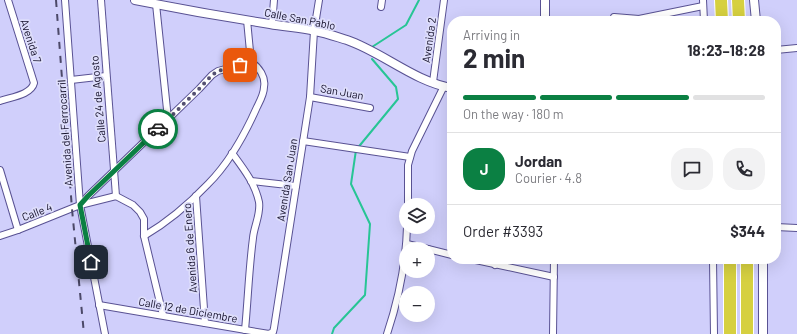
<!DOCTYPE html>
<meta charset="utf-8">
<style>
:root{--surface:#fff;--page:#f2f2f3;--text:#2b2b33;--muted:#7c7c81;--line:#e1e1e2;--accent:#0b8043}
body{margin:0;font-family:Barlow,sans-serif;background:var(--page);color:var(--text);height:100vh;display:flex;flex-direction:column;font-size:15px;white-space:nowrap}
*{box-sizing:border-box;margin:0}
p{font-size:13px;color:var(--muted)}
.icon{flex:none;width:22px;height:22px;fill:none;stroke:currentColor;stroke-width:2;stroke-linecap:round;stroke-linejoin:round}
.map{position:relative;flex:1;overflow:hidden}
.panel{position:absolute;left:447px;top:16px;width:334px;height:248px;display:flex;flex-direction:column;background:var(--surface);border-radius:16px;box-shadow:0 4px 16px #0002}
.panel>*{flex:none}
.fabs{position:absolute;left:399px;top:198px;display:grid;gap:8px}
.fabs a{display:grid;place-items:center;width:36px;height:36px;border-radius:50%;background:var(--surface);box-shadow:0 4px 16px #0002;font-size:20px}
.pin{position:absolute;display:grid;place-items:center;width:34px;height:34px;color:#fff;margin:-17px;border-radius:8px;box-shadow:0 2px 6px #0006}
.courier{position:absolute;display:grid;place-items:center;width:40px;height:40px;margin:-20px;border:3px solid #0b8043;border-radius:50%;background:#fff;color:#222;box-shadow:0 1px 5px #0007}
.headline em{font-style:normal;font-weight:700}
.headline div{display:flex;flex-direction:column-reverse}
.headline{display:flex;align-items:center;justify-content:space-between;height:68px;padding:0 16px}
h1{font-size:26px;font-weight:700;line-height:30px}
.bar{display:grid;grid-template-columns:repeat(4,1fr);gap:6px 4px;align-content:center;height:48px;padding:0 16px}
.bar i{height:5px;border-radius:3px;background:var(--line)}
.bar .on{background:var(--accent)}
.bar p{grid-column:span 4}
.line{display:flex;align-items:center;gap:10px;padding:0 16px;border-top:1px solid var(--line)}
.line div{flex:1}
.round{display:grid;place-items:center;flex:none;width:42px;height:42px;border-radius:16px;background:var(--page)}
.map>svg:first-child{display:block}
.lines{fill:none;stroke-linecap:round;stroke-linejoin:round}
.stream{stroke:#27c595;stroke-width:2}
.minor-casing{stroke:#595293;stroke-width:8}
.tertiary-casing{stroke:#595293;stroke-width:10}
.motorway-casing{stroke:#fff;stroke-width:14}
.minor{stroke:#fff;stroke-width:6}
.tertiary{stroke:#fff;stroke-width:8}
.motorway{stroke:#d6d040;stroke-width:12}
.rail{stroke:#4c4968;stroke-width:2;stroke-dasharray:7 7;stroke-linecap:butt}
.done{stroke:#545171;stroke-width:4;stroke-dasharray:0 7.2}
.route{stroke:#0b8043;stroke-width:5}
.labels{text-anchor:middle;stroke-width:3.5;stroke-linejoin:round;paint-order:stroke}
.street-label{font-size:11px;fill:#110d27;stroke:#dedefb}
</style>
<div class="map">
<svg width="797" height="334" viewBox="0 0 797 334">
<rect width="100%" height="100%" fill="#d0cffb"/>
<g class="lines">
<g class="stream">
<polyline points="372,47 406,25 419,0"/>
<polyline points="332,334 334,328 365,295 370,224 351,184 356,150 398,99 396,87 372,59"/>
</g>
<g class="minor-casing">
<g id="minor">
<polyline points="65,0 80,205 105,334"/>
<polyline points="101,0 116,196"/>
<polyline points="703,0 704,21"/>
<polyline points="156,4 168,119"/>
<polyline points="381,7 382,0"/>
<polyline points="614,17 639,19 703,6"/>
<polyline points="247,20 251,62"/>
<polyline points="272,25 274,0"/>
<polyline points="776,50 797,48"/>
<polyline points="71,80 106,76"/>
<polyline points="433,82 444,0"/>
<polyline points="310,97 370,108"/>
<path d="M0 101C11 97 31 95 34 83L8 0"/>
<polyline points="303,141 410,157"/>
<path d="M232 153C243 168 255 183 259 202 261 214 254 226 253 238 249 268 248 299 245 330"/>
<polyline points="0,170 18,230"/>
<polyline points="251,181 296,186"/>
<polyline points="196,196 205,323"/>
<path d="M80 205 88 196 168 119 199 89 212 75 218 71 251 62C259 67 266 77 264 87 264 94 260 101 257 107 245 134 229 163 208 184 189 204 168 222 144 236"/>
<polyline points="408,205 408,165 412,151 444,86"/>
<polyline points="776,227 797,228"/>
<polyline points="0,236 18,230 80,205 116,196 133,205 140,212 144,219 144,236 163,315"/>
<polyline points="407,244 428,249"/>
<polyline points="428,249 452,255"/>
<polyline points="471,259 554,277"/>
<polyline points="713,259 714,334"/>
<polyline points="495,265 503,259"/>
<polyline points="99,305 269,334 273,332 274,328 310,97 314,31 319,0"/>
<path d="M387 334C398 301 406 262 407 227"/>
<polyline points="553,334 554,259"/>
</g>
</g>
<g class="tertiary-casing">
<g id="tertiary">
<path d="M135 0C180 9 225 17 270 24 285 27 300 27 315 31 326 33 337 37 347 40 382 52 415 82 452 88"/>
<polyline points="545,0 545,21"/>
<polyline points="754,0 756,21"/>
<polyline points="763,334 763,259"/>
</g>
</g>
<g class="motorway-casing">
<g id="motorway">
<polyline points="721,0 722,21"/>
<polyline points="738,0 739,21"/>
<polyline points="730,334 730,259"/>
<polyline points="747,334 747,259"/>
</g>
</g>
<use href="#minor" class="minor"/>
<use href="#tertiary" class="tertiary"/>
<use href="#motorway" class="motorway"/>
<polyline class="rail" points="56,0 72,209 84,334"/>
</g>
<g class="lines">
<polyline class="done" points="158,129 199,89 212,75 218,71 240,65"/>
<polyline class="route" points="91,262 80,205 88,196 158,129"/>
</g>
<g class="labels">
<g class="street-label">
<text transform="translate(300 19) rotate(11)" y="4">Calle San Pablo</text>
<text transform="translate(429 40) rotate(-82)" y="4">Avenida 2</text>
<text transform="translate(31 41) rotate(72)" y="4">Avenida 7</text>
<text transform="translate(342 92) rotate(10)" y="4">San Juan</text>
<text transform="translate(98 99) rotate(-95)" y="4">Calle 24 de Agosto</text>
<text transform="translate(65 133) rotate(-94)" y="4">Avenida del Ferrocarril</text>
<text transform="translate(287 180) rotate(-81)" y="4">Avenida San Juan</text>
<text transform="translate(37 212) rotate(-21)" y="4">Calle 4</text>
<text transform="translate(190 248) rotate(-94)" y="4">Avenida 6 de Enero</text>
<text transform="translate(188 310) rotate(10)" y="4">Calle 12 de Diciembre</text>
</g>
</g>
</svg>
<div class="fabs">
<a><svg class="icon" aria-label="layers" viewBox="0 0 24 24"><path d="M12 4l9 5-9 5-9-5zM3 14l9 5 9-5"/></svg></a>
<a>+</a>
<a>−</a>
</div>
<div class="pin" style="left:240px;top:65px;background:#ea580c"><svg class="icon" aria-label="bag" viewBox="0 0 24 24"><path d="M5 8h14l-1 12H6zM9 8a3 3 0 0 1 6 0"/></svg></div>
<div class="pin" style="left:91px;top:262px;background:#1f2937"><svg class="icon" aria-label="home" viewBox="0 0 24 24"><path d="M3 11l9-7 9 7M6 9v11h12V9"/></svg></div>
<div class="courier" style="left:158px;top:129px"><svg class="icon" aria-label="car" viewBox="0 0 24 24"><path d="M5 17H2v-5l4-1 3-4h7l3 4 3 1v5h-3M9 17h6M6 11h13"/><circle cx="7" cy="17" r="2"/><circle cx="17" cy="17" r="2"/></svg></div>
<section class="panel">
<div class="headline"><div><h1>2 min</h1><p>Arriving in</p></div><em>18:23–18:28</em></div>
<div class="bar"><i class="on"></i><i class="on"></i><i class="on"></i><i></i><p>On the way · 180 m</p></div>
<div class="line" style="height:72px"><b class="round" style="background:var(--accent);color:#fff">J</b><div><b>Jordan</b><p>Courier · 4.8</p></div><a class="round"><svg class="icon" aria-label="chat" viewBox="0 0 24 24"><path d="M4 5h16v11H9l-5 4z"/></svg></a><a class="round"><svg class="icon" aria-label="phone" viewBox="0 0 24 24"><path d="M5 4h4l2 5-3 2q2 4 5 5l2-3 5 2v4C11 20 4 13 5 4z"/></svg></a></div>
<div class="line" style="height:52px"><div>Order #3393</div><b>$344</b></div>
</section>
</div>
